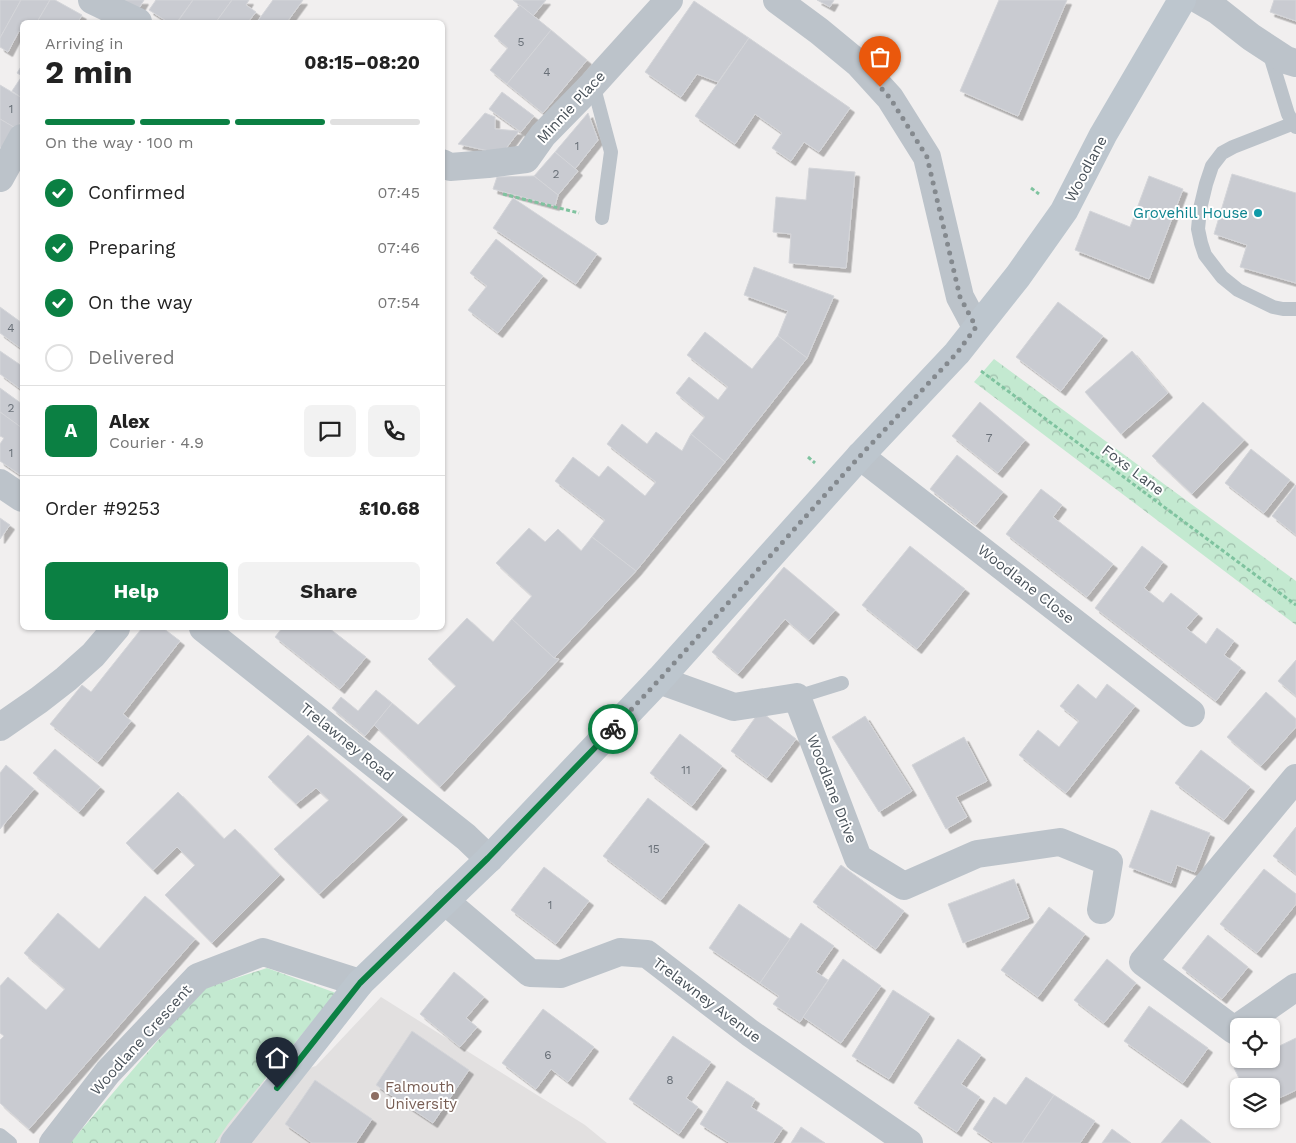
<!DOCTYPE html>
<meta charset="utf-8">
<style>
:root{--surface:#fff;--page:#f2f2f2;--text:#222;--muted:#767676;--line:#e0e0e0;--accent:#0b8043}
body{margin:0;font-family:"Work Sans",sans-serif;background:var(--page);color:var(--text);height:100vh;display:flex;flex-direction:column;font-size:19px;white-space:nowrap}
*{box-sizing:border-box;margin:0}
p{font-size:16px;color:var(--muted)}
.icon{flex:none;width:28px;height:28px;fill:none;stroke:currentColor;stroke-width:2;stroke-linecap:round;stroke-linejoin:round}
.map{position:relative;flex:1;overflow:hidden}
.sheet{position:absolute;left:20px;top:20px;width:425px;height:610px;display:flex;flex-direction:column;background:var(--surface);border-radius:8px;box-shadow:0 1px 4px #0004}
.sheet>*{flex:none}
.fabs{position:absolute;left:1230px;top:1018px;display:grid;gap:10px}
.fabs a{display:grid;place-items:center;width:50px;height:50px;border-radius:8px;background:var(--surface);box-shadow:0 1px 4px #0004;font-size:25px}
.pin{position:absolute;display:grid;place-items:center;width:42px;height:42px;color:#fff;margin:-51px -21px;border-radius:50% 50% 50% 0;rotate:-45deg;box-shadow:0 0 5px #0007}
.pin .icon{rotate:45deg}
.courier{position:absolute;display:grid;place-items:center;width:50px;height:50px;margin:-25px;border:4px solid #0b8043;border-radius:50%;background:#fff;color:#222;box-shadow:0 1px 6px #0007}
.head em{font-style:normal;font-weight:700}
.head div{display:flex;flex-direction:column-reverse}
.head{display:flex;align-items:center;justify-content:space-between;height:85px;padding:0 25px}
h1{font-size:32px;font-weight:700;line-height:38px}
.bar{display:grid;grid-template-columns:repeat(4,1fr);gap:8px 5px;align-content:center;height:60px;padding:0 25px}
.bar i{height:6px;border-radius:4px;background:var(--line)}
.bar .on{background:var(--accent)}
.bar p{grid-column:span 4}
.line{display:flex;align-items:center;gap:12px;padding:0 25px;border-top:1px solid var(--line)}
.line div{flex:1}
.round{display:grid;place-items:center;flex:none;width:52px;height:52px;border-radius:8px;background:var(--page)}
ol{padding:0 25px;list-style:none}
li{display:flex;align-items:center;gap:15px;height:55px}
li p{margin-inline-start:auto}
li .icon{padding:5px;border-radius:50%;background:var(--accent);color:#fff;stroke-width:4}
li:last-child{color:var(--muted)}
li i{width:28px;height:28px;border:2px solid var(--line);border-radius:50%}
.primary-button{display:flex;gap:10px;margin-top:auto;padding:10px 25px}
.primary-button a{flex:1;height:58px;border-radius:8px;background:var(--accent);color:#fff;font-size:20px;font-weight:700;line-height:58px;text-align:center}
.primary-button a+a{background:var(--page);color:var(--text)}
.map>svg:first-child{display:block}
.education{fill:#e2e0e0}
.park{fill:url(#park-crowns)}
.building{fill:#c9cbd1;stroke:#d4d5d9;filter:url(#shadow)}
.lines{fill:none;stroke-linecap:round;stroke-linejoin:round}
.path{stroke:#7fc39f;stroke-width:3;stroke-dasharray:4 2.5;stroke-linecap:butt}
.lane{stroke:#bcc3ca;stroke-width:14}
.street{stroke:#bcc3ca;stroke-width:28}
.secondary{stroke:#bdc6ce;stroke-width:28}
.done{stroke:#84898e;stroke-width:5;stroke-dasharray:0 9}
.route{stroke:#0b8043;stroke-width:6}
.culture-dot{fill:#0f9aa8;stroke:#fff;stroke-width:2}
.education-dot{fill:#8d6e63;stroke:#fff;stroke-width:2}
.labels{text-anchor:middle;stroke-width:4;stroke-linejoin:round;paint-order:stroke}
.number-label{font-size:12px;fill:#697078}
.street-label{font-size:15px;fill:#49525a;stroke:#fff}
.culture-label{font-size:15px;fill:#0d838f;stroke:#fff;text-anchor:end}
.education-label{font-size:15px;fill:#785e54;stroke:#fff;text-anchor:start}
</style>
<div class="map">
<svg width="1296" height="1143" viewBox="0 0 1296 1143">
<defs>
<pattern id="park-crowns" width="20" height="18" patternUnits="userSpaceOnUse" patternTransform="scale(1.25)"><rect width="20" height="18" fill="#c3e9d0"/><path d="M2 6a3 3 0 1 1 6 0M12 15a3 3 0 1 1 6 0" fill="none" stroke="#a0bfac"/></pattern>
<filter id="shadow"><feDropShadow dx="4.5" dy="4.5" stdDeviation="0" flood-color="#0004"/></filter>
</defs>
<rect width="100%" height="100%" fill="#f1efef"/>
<polygon class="education" points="381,997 585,1125 607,1143 46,1143 316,1066"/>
<g class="park">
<polygon points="994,359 1296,581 1296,625 974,382"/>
<polygon points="267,968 336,993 228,1124 215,1143 70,1143 202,989"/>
</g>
<g class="building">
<polygon points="0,0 21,0 0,38"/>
<polygon points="21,0 50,0 37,22 22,22 22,33 19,31 8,52 0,47 0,38"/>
<polygon points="50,0 55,0 82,15 78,22 37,22"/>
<polygon points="125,0 144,0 138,10 124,1"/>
<polygon points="156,0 193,0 177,22 168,22 149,10"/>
<polygon points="193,0 232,0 216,22 184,22 179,20"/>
<polygon points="232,0 249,0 246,5 256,12 248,22 216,22"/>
<polygon points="273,0 303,0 287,22 257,22"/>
<polygon points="513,0 546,0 533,16"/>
<polygon points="817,0 834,0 830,7"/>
<polygon points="999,0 1067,0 1018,116 960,91"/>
<polygon points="1274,0 1296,0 1296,21 1270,12"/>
<polygon points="694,1 749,38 718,82 697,74 681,97 645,72"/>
<polygon points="520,5 551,30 507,84 490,70 508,48 494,36"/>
<polygon points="551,30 587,60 543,113 507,84"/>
<polygon points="749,38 850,108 819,152 804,142 791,161 772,148 782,133 755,114 735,144 695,116"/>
<polygon points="22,65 22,98 12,91 22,76 17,73"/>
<polygon points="0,85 22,98 22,119 17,129 0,119"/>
<polygon points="502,92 534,116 521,132 489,109"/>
<polygon points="485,113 495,117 495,129 519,131 502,154 458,144"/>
<polygon points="588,113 598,140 575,169 555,152"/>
<polygon points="0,119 17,129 5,150 0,147"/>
<polygon points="555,152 578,171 558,195 534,176"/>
<polygon points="809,168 855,172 846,268 789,263 791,234 773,232 776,197 806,200"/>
<polygon points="1232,174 1296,193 1296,283 1240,267 1247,245 1214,234"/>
<polygon points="534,176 558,195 555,206 493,189 497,177"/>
<polygon points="1149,176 1183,189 1149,279 1075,250 1090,211 1130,227"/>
<polygon points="513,198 597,254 576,284 493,228"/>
<polygon points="496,239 543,276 498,333 468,310 487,286 470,273"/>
<polygon points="754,267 834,296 807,358 778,336 788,311 744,295"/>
<polygon points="1058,302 1103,336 1061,391 1016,357"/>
<polygon points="0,307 22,323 22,349 0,333"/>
<polygon points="705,332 752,369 778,336 807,358 725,462 691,434 705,417 676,393 689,377 718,400 728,387 687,355"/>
<polygon points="0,351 22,366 22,390 0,374"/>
<polygon points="1132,351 1168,393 1121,434 1085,392"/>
<polygon points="0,388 22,404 22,428 0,412"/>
<polygon points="980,402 1025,440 998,473 952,436"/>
<polygon points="1203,402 1244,440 1192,494 1152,456"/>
<polygon points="0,412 22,428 22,476 0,461 0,444 4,438 0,436"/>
<polygon points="622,424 647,444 656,432 682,451 691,434 725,462 636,571 592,537 605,520 555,481 573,457 599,477 608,466 645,496 656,482 607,444"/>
<polygon points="1251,449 1290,480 1264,513 1225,483"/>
<polygon points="957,455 1003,492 976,525 930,489"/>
<polygon points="1296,485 1296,535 1272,516"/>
<polygon points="1041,489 1062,505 1053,517 1113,564 1087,597 1006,534"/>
<polygon points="0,518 10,525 0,539"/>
<polygon points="529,528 545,542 558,529 581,551 592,537 636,571 554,658 512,619 532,596 496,563"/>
<polygon points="910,546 965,589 917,649 862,605"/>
<polygon points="1142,546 1163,562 1144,588 1163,603 1171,593 1198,614 1186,628 1206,644 1217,628 1234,641 1224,655 1241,668 1216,701 1095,608"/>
<polygon points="784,567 835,610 809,640 785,619 738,674 712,652"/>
<polygon points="467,618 493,642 512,619 554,658 559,659 440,787 374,725 392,703 418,725 456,686 428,659"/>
<polygon points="142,628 163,628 180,641 123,714 131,721 98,762 50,724 82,685 91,692"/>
<polygon points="282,628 329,628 366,657 340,689 275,637"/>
<polygon points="1296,660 1296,696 1278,681"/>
<polygon points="1078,684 1096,699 1107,684 1135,706 1066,793 1019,755 1038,730 1059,747 1079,721 1060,706"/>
<polygon points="376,690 392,703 365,736 332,708 341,697 358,711"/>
<polygon points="1266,692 1296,719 1296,727 1261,766 1227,737"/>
<polygon points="760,711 796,739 767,778 731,751"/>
<polygon points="865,716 912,791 879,812 832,737"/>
<polygon points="680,734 722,766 692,806 650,773"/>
<polygon points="308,735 403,815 319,894 274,849 329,800 316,788 296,804 268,777"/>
<polygon points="964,737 987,781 956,797 967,817 946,829 912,765"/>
<polygon points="55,749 100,787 79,812 33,773"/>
<polygon points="1201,750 1250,787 1224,820 1175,783"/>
<polygon points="6,765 34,789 0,829 0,773"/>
<polygon points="178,792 224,839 235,829 280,875 212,943 165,895 195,865 177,847 153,870 126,843"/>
<polygon points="648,798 705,842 661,900 603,856"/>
<polygon points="1151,810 1210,833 1195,872 1177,865 1171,883 1129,867"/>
<polygon points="1296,827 1296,874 1273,856"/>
<polygon points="841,865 904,911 876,949 813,902"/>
<polygon points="544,867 589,901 556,944 511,910"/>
<polygon points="1264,869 1296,894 1296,904 1257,953 1220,924"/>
<polygon points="1014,879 1029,918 963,943 948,904"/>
<polygon points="145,896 195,939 29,1129 0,1103 0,1040 4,1036 0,1033 0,986 8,977 46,1010 65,989 24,953 58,913 99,949"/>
<polygon points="739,904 790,939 760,983 709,948"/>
<polygon points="1049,907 1085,934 1038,997 1001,970"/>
<polygon points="801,923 834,946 816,972 828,980 800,1022 773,1004 779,996 760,983"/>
<polygon points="1208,935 1248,967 1222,999 1182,968"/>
<polygon points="843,959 881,986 841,1043 803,1017"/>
<polygon points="1107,959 1136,983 1104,1023 1074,1000"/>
<polygon points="454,972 484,997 466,1018 477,1027 460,1047 420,1014"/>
<polygon points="893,990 930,1014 889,1079 852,1056"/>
<polygon points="1149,1006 1208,1048 1183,1083 1124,1041"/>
<polygon points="543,1009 594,1047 568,1082 551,1069 536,1089 502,1063"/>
<polygon points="412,1031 469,1070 433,1123 376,1085"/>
<polygon points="673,1036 711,1062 686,1098 698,1107 679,1134 629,1099"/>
<polygon points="1296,1038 1296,1090 1271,1102 1271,1086 1243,1086 1234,1068 1253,1059 1271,1059 1271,1050"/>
<polygon points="958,1039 981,1055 961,1084 980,1097 957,1132 914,1103"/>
<polygon points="1026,1077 1054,1095 1022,1143 994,1143 973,1129 994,1097 1006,1105"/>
<polygon points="315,1080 372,1119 356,1143 312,1143 285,1124"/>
<polygon points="727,1081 755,1099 751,1107 783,1128 773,1143 730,1143 700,1124"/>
<polygon points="1054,1095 1095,1121 1080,1143 1022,1143"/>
<polygon points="1181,1119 1211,1143 1161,1143"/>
<polygon points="801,1127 825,1143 791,1143"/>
<polygon points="1112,1129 1131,1143 1102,1143"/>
</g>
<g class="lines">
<g class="path">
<polyline points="1031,188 1039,194"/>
<polyline points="503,194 579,213"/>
<polyline points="981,371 1296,605"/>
<polyline points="808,457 815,463"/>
</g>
<g class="lane">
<polyline points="1269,52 1288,114 1296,127"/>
<polyline points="593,84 611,152 602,218"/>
<polyline points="1294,123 1233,147 1222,153 1212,166 1206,184 1200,209 1198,229 1201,243 1205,255 1222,277 1238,290 1273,307 1283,309 1296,309"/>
<polyline points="797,697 842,683"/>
<polyline points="0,1135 10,1143"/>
</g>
<g class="street">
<polyline points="92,0 138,22"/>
<polyline points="777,0 819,31 859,64 890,98 927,157 960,297 976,327"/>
<polyline points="1199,0 1218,11 1251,37 1286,60 1296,63"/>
<polyline points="442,163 450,167 488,164 526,159 543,135 593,84 669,0"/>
<polyline points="0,178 22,138"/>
<polyline points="860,456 1191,713"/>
<polyline points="0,483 22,498"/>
<polyline points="203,628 466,837 489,859"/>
<polyline points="659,680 734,707 797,697 858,858 904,886 977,854 1060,842 1109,862 1101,910"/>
<polyline points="0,727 39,700 66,679 93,655 116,628"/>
<polyline points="445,901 530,973 561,974 620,952 647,954 750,1033 909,1143"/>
<polyline points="1240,1026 1296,987"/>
<polyline points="1239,1027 1234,1030 1143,962 1296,778"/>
<polyline points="53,1143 108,1072 198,977 263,952 360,983"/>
</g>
<polyline class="secondary" points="234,1143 360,983 489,859 659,680 860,456 957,353 1018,276 1064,211 1103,135 1182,0"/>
</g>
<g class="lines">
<polyline class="done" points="613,729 659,680 860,456 957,353 976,327 960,297 927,157 890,98 880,87"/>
<polyline class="route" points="277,1088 360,983 488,858 613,729"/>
</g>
<circle class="culture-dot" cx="1258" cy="213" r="5"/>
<circle class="education-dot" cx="375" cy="1096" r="5"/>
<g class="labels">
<g class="number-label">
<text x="521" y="46">5</text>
<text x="547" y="76">4</text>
<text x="11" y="113">1</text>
<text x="577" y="150">1</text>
<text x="556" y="178">2</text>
<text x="11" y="332">4</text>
<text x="11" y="412">2</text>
<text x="989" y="442">7</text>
<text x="11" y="457">1</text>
<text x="686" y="774">11</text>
<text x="654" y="853">15</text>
<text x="550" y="909">1</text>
<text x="548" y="1059">6</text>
<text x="670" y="1084">8</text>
</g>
<g class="street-label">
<text transform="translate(571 107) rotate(-47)" y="5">Minnie Place</text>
<text transform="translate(1086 169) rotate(-62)" y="5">Woodlane</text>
<text transform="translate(1133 470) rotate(37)" y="5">Foxs Lane</text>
<text transform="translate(1026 584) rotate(38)" y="5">Woodlane Close</text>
<text transform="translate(347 742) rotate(39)" y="5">Trelawney Road</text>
<text transform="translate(832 789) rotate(69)" y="5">Woodlane Drive</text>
<text transform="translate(707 1000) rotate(37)" y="5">Trelawney Avenue</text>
<text transform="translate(141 1040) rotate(-48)" y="5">Woodlane Crescent</text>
</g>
<g class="culture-label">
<text x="1248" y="218">Grovehill House</text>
</g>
<g class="education-label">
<text x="385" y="1092">Falmouth<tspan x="385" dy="17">University</tspan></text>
</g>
</g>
</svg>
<div class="fabs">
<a><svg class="icon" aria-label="locate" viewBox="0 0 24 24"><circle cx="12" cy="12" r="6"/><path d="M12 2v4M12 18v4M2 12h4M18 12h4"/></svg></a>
<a><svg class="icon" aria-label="layers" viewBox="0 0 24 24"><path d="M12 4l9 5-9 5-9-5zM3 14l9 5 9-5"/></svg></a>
</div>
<div class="pin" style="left:880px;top:87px;background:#ea580c"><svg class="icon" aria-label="bag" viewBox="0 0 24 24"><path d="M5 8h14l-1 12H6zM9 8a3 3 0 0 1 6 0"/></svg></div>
<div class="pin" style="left:277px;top:1088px;background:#1f2937"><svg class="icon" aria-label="home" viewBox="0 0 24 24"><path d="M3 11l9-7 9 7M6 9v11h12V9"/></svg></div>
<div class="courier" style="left:613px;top:729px"><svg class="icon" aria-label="bike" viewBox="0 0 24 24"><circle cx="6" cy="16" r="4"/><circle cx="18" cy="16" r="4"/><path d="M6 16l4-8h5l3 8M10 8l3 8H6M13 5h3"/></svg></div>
<section class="sheet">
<div class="head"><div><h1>2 min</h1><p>Arriving in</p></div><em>08:15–08:20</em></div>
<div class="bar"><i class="on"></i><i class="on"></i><i class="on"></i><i></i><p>On the way · 100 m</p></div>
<ol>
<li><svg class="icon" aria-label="check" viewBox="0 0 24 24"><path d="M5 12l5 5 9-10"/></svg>Confirmed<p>07:45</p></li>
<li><svg class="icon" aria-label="check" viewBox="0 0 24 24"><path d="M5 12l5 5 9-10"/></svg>Preparing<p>07:46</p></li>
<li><svg class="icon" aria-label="check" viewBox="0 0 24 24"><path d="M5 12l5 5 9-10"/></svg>On the way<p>07:54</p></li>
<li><i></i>Delivered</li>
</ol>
<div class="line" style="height:90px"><b class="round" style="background:var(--accent);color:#fff">A</b><div><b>Alex</b><p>Courier · 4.9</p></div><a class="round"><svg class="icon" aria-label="chat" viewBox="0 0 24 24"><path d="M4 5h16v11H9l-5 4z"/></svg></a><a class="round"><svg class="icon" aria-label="phone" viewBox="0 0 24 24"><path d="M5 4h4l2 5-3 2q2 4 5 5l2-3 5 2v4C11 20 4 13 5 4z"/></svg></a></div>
<div class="line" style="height:65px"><div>Order #9253</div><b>£10.68</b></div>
<div class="primary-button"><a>Help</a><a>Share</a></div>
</section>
</div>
